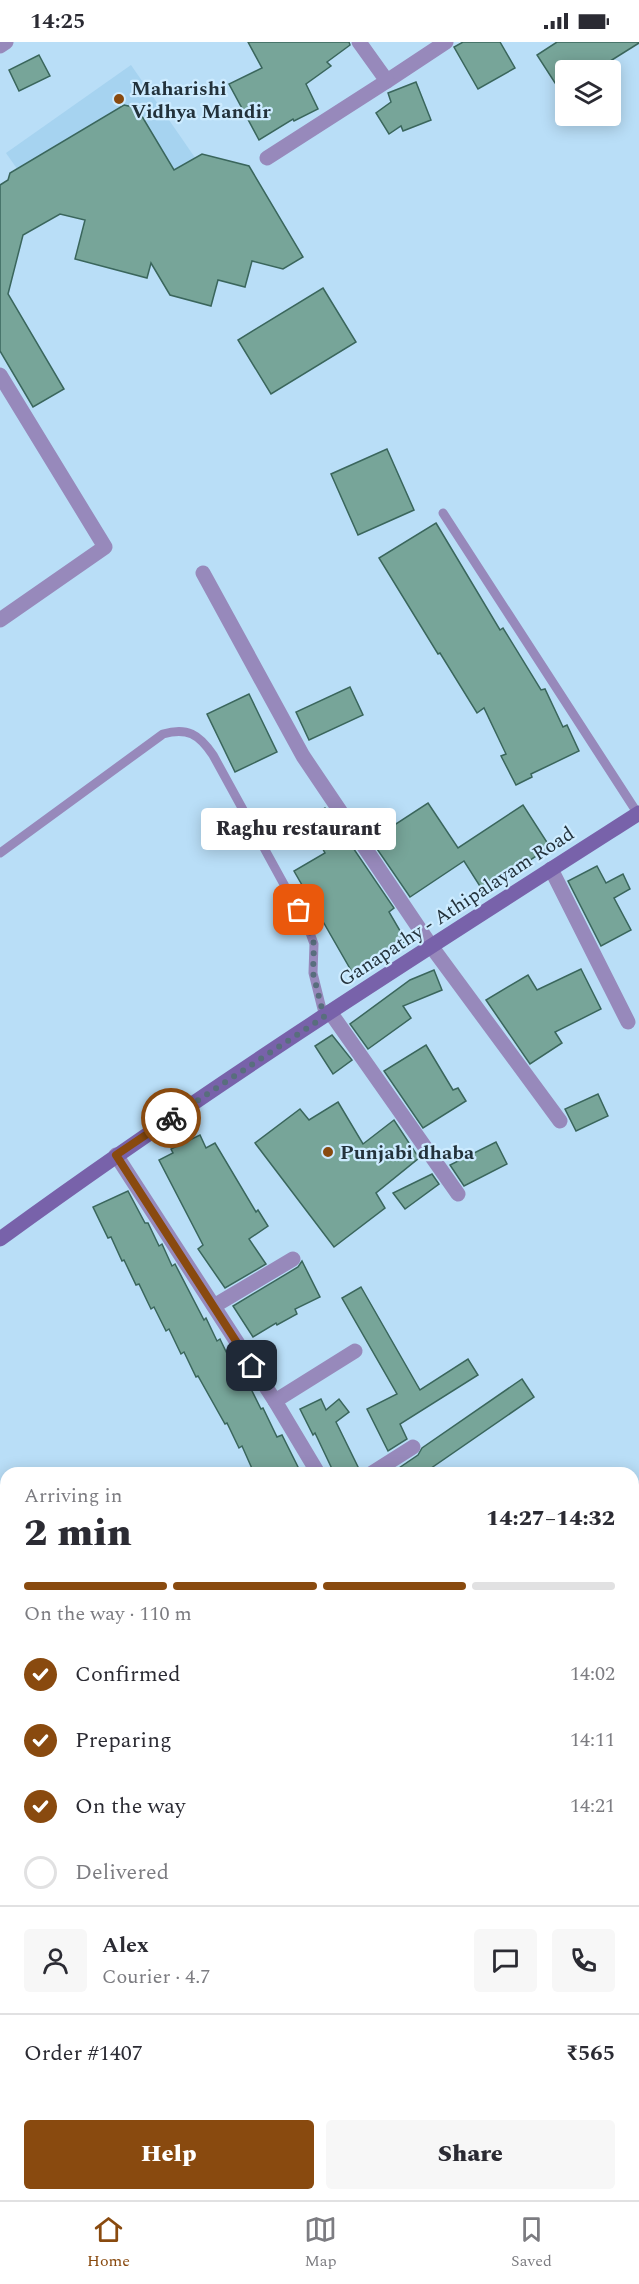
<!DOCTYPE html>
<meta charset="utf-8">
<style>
:root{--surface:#fff;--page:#f7f7f7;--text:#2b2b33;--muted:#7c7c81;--line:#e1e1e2;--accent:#894a0f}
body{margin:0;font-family:Spectral,serif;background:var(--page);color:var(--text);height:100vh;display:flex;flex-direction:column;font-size:22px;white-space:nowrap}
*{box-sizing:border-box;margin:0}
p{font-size:20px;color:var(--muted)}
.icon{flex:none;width:33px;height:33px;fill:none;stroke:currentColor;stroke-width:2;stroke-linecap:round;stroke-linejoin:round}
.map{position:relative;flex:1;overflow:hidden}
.details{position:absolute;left:0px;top:1425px;width:639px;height:734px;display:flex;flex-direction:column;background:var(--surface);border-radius:18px 18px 0 0;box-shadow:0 3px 15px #0003}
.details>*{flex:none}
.tools{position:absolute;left:555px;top:18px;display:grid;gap:12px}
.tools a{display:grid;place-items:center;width:66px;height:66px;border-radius:6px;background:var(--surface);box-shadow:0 3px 15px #0003;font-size:30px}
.pin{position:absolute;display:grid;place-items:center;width:51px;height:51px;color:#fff;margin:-26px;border-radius:12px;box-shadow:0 3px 9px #0006}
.courier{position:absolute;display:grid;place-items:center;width:60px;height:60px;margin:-30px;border:4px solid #894a0f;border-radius:50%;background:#fff;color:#222;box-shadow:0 2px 8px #0007}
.bubble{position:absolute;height:42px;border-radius:6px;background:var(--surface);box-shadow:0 3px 15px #0003;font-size:20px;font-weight:800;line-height:42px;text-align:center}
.head em{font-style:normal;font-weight:800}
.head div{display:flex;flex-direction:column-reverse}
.head{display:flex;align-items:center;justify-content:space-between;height:102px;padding:0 24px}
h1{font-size:39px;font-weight:800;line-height:45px}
.bar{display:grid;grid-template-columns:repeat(4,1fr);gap:9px 6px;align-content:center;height:72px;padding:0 24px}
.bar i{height:8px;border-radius:4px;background:var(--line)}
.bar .selected{background:var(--accent)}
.bar p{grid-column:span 4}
.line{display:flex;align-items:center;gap:15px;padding:0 24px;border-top:2px solid var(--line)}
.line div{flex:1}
.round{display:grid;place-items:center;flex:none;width:63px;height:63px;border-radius:6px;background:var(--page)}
ol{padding:0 24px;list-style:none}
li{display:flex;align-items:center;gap:18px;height:66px}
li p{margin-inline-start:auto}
li .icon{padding:6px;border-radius:50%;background:var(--accent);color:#fff;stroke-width:4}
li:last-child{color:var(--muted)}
li i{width:33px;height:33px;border:3px solid var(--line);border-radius:50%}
.action{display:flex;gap:12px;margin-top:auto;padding:12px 24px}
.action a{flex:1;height:69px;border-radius:6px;background:var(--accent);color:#fff;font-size:24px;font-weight:800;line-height:69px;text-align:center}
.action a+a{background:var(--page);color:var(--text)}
.status{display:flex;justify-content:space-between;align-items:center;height:42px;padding:0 30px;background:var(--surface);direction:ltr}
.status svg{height:16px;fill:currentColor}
.menu{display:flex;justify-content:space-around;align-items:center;height:84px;border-top:2px solid var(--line);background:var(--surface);font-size:16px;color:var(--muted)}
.menu a{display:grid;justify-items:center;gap:3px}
.menu .selected{color:var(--accent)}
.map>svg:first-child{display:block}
.built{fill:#a6d3f0}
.green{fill:#f5b280}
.building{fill:#77a599;stroke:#3a665c;stroke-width:1.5}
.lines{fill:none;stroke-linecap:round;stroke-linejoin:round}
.lane{stroke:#9789bb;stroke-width:9}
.street{stroke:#9789bb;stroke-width:15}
.secondary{stroke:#7862aa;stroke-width:15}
.done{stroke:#586e7d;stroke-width:6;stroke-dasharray:0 10.8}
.route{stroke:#894a0f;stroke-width:8}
.poi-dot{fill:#894a0f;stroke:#ccebff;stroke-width:2}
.labels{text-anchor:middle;stroke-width:4.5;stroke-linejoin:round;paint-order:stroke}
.poi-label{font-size:20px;font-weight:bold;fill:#23323b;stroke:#ccebff;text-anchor:start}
.street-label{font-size:20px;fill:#23323b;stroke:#ccebff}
</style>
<div class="status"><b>14:25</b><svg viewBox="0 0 49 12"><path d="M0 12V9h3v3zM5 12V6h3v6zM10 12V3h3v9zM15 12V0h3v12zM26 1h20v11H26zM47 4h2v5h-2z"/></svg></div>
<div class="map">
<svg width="639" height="2158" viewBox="0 0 639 2158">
<rect width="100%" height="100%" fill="#b9def7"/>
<g class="built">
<polygon points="131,23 198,120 158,148 34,151 6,111"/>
<polygon points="6,1869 6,2152 633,2152 633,1969 639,1980 639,2158 0,2158 0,1873"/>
</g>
<polygon class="green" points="179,2153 342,2152 345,2158 170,2158"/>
<g class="building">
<polygon points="248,0 349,0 350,3 327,20 331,24 306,42 318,67 294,79 293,77 259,98 229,42 262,26"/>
<polygon points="463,0 500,0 515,26 478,47 454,5"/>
<polygon points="557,0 639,0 639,1 596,28 566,28 566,58 537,13"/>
<polygon points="39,13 50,34 19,49 9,28"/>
<polygon points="416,40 431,78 403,89 401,84 389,92 376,71 391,60 388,51"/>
<polygon points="124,63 137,66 174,128 202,112 249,124 303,215 283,227 252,219 245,245 218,238 211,264 170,253 151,221 147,236 75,217 85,178 60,172 23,193 8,252 64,347 33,365 0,309 0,143 8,138 10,131"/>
<polygon points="323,246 356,300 271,352 238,298"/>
<polygon points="387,407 414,468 358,493 331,432"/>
<polygon points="436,481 500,588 503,586 541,648 545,647 563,685 567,683 579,709 531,732 532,735 516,743 501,714 506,712 484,666 477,671 440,611 438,612 379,516"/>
<polygon points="350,645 363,673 309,698 296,670"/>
<polygon points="249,652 277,710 235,730 207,672"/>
<polygon points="428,761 458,806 523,763 550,805 483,849 464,819 410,855 362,785 380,775 385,784 394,779 396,782"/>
<polygon points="325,766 341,796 345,794 394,866 389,870 406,899 352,930 294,829 325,811 306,777"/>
<polygon points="597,824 606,841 623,832 630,847 614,856 631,888 601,904 568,839"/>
<polygon points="581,927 601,967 555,990 562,1001 530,1022 486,958 528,933 537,948"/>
<polygon points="434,928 442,948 403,964 411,976 368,1007 350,982 410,938"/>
<polygon points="332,993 352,1018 333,1032 315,1004"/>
<polygon points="426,1003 453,1048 458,1046 466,1059 423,1086 384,1029"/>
<polygon points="598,1052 608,1074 576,1089 565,1067"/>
<polygon points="338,1060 363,1102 394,1078 419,1116 376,1151 385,1166 334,1205 255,1101 300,1067 309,1078"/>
<polygon points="200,1093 206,1106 215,1101 256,1170 258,1168 268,1184 249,1197 266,1222 225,1246 198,1207 203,1203 159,1118 173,1111 171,1107"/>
<polygon points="496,1100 507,1122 464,1144 450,1123"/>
<polygon points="432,1132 439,1142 405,1167 393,1151"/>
<polygon points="128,1149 145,1181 148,1181 159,1204 162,1202 172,1224 175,1222 204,1278 206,1276 217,1299 220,1297 232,1322 234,1320 246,1344 249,1343 261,1367 263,1366 277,1395 282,1393 301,1431 254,1431 242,1404 239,1406 227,1381 225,1382 198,1334 196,1335 184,1310 181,1312 169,1287 166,1289 154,1265 151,1267 139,1242 136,1243 124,1218 122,1219 111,1195 108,1196 93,1165"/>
<polygon points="302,1219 320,1255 295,1267 297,1272 277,1283 276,1281 253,1295 233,1264 298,1225"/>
<polygon points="361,1245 420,1348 468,1317 478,1333 400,1382 407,1397 388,1409 367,1367 397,1352 342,1256"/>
<polygon points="522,1337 534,1355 424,1431 402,1431 399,1426 418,1413 422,1406"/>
<polygon points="321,1357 326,1368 339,1357 349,1370 336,1380 361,1431 334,1431 315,1391 313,1393 300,1367"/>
</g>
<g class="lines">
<g class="lane">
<polyline points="443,471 638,772"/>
<path d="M0 811 163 692C187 685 199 692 213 713L309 888 314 902 313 931 324 975"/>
</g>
<g class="street">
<polyline points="0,4 6,0"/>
<polyline points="387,39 446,0"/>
<polyline points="267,116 387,39 359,0"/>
<polyline points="0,333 105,505 0,578"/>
<polyline points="203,531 303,714 431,904 560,1079"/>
<polyline points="551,827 628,980"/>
<polyline points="330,970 458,1152"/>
<polyline points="116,1113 275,1359 318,1431"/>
<polyline points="214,1264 293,1217"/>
<polyline points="275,1359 355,1309"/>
<polyline points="372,1431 413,1405"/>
<polyline points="0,1840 6,1837"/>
<polyline points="633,2044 639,2057"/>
<polyline points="51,2158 60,2152"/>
</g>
<path class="secondary" d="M0 1197C207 1046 423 909 639 771"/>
</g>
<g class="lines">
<polyline class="done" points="171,1076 324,975 313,931 314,902 309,888 299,868"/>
<polyline class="route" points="171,1076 116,1113 252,1324"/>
</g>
<g class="poi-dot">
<circle cx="119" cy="57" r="6"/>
<circle cx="328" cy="1110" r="6"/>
</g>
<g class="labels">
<g class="poi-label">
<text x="131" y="53">Maharishi<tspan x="131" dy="23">Vidhya Mandir</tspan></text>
<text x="340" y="1117">Punjabi dhaba</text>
</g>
<g class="street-label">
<text transform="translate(456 864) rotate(-33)" y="7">Ganapathy - Athipalayam Road</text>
</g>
</g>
</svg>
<div class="tools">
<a><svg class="icon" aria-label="layers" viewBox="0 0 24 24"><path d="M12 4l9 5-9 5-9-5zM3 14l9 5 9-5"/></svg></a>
</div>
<div class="pin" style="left:299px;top:868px;background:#ea580c"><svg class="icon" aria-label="bag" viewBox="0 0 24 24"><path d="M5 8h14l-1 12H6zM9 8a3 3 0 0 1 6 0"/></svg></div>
<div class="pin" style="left:252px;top:1324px;background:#1f2937"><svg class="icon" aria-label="home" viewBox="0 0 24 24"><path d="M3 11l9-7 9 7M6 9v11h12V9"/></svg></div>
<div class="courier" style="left:171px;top:1076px"><svg class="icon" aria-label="bike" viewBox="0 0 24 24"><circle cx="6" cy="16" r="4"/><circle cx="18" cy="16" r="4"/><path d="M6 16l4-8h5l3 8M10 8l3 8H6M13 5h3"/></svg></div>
<div class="bubble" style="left:201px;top:766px;width:195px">Raghu restaurant</div>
<section class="details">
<div class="head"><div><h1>2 min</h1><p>Arriving in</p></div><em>14:27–14:32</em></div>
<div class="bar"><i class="selected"></i><i class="selected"></i><i class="selected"></i><i></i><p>On the way · 110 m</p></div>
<ol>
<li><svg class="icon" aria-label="check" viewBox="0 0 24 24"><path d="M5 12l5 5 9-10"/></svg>Confirmed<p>14:02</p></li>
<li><svg class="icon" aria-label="check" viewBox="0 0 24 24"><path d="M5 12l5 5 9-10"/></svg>Preparing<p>14:11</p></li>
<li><svg class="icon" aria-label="check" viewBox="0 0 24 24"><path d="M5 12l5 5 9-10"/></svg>On the way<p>14:21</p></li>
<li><i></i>Delivered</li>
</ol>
<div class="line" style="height:108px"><a class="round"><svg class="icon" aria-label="person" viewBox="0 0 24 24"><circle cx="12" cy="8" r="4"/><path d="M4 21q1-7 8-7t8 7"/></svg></a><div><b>Alex</b><p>Courier · 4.7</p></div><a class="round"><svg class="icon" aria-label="chat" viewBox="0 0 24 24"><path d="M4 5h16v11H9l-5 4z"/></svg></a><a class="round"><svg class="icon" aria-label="phone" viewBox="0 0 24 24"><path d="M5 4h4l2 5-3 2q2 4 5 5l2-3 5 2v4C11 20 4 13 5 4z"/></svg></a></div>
<div class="line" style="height:78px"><div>Order #1407</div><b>₹565</b></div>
<div class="action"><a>Help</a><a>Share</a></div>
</section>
</div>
<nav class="menu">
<a class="selected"><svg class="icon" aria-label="home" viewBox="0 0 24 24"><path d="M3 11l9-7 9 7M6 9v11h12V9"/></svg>Home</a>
<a><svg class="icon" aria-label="map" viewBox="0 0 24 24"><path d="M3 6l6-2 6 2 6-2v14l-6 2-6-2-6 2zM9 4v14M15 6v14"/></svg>Map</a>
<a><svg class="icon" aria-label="saved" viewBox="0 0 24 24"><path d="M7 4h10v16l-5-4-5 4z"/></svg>Saved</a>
</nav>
